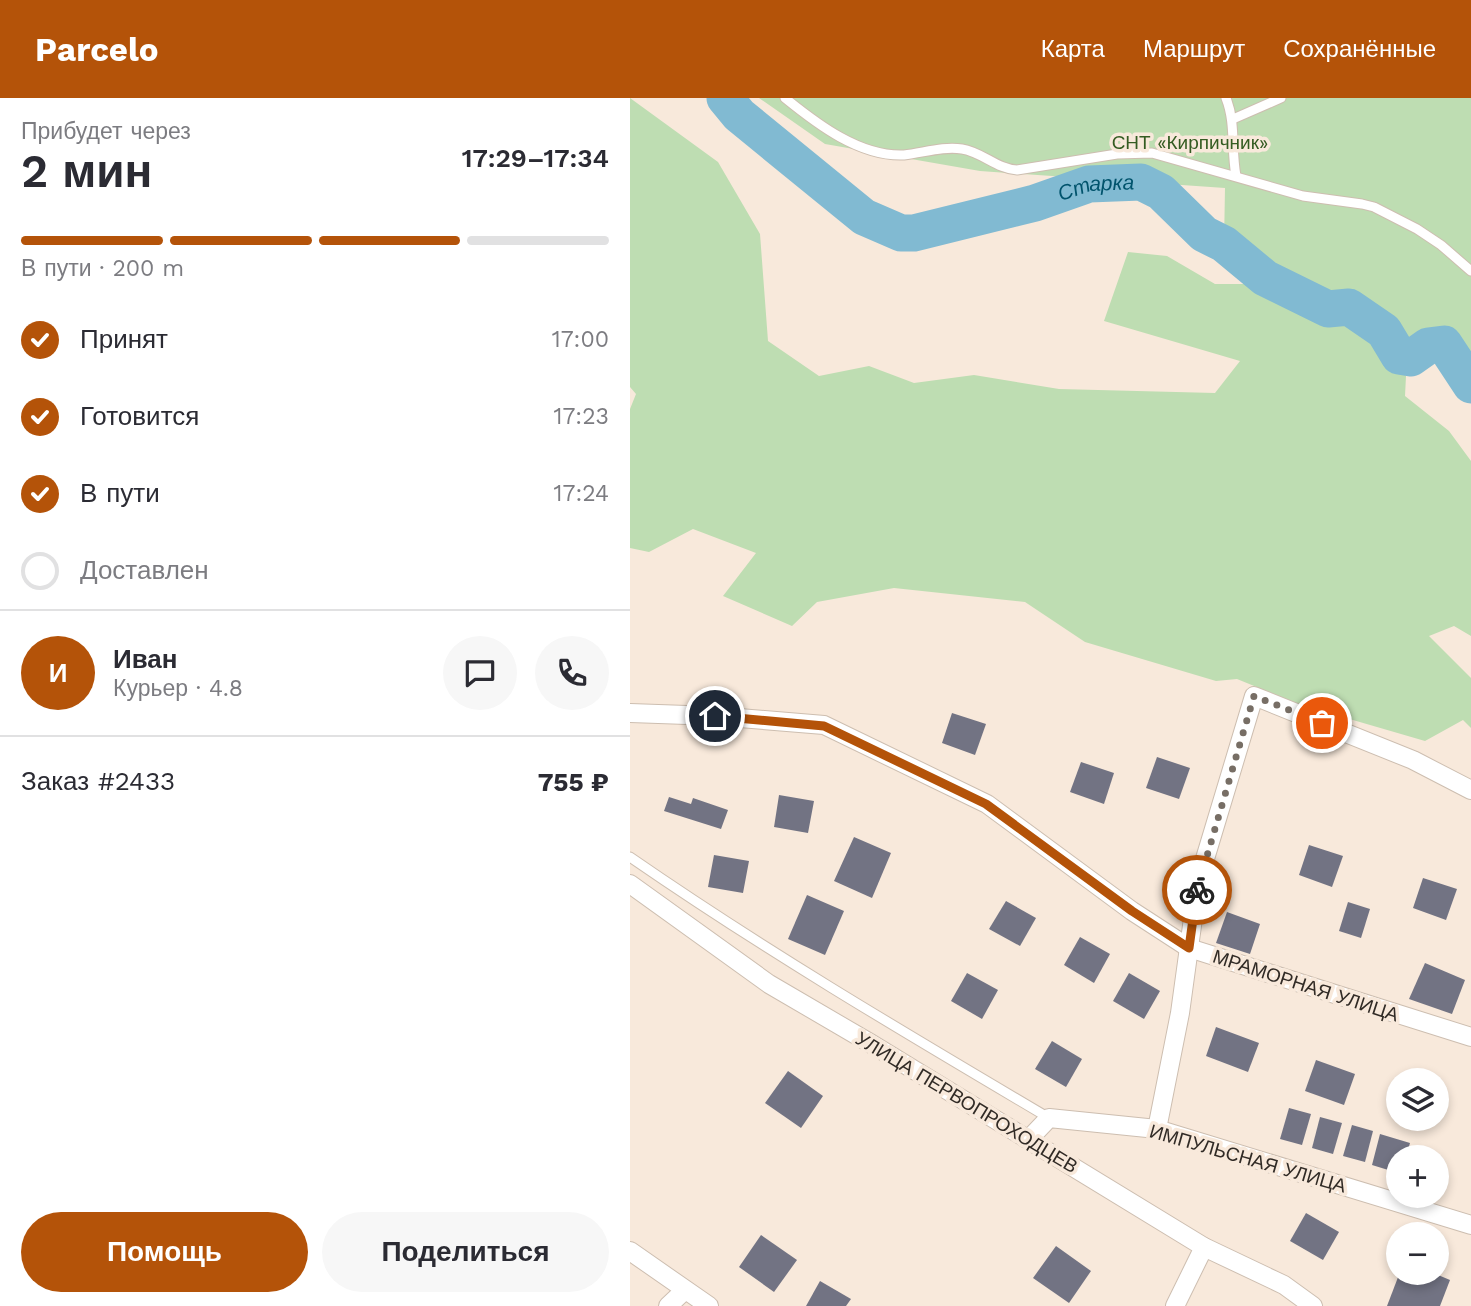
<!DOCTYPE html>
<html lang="ru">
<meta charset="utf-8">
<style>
:root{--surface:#fff;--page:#f7f7f7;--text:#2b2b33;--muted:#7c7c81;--line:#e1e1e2;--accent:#b45309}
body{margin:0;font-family:"Work Sans",sans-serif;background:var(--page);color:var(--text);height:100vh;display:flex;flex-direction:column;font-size:26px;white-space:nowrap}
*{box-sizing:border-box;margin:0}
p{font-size:23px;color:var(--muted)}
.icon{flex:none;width:38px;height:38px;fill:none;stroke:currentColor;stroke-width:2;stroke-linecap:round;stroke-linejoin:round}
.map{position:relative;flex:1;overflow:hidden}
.sheet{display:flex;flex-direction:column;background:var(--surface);width:630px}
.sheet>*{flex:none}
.tools{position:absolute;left:756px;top:970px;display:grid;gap:14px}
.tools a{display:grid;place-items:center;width:63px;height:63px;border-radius:50%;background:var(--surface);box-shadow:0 4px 10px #0003;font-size:35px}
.pin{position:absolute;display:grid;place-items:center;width:60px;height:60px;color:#fff;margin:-30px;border:4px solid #fff;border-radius:50%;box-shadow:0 2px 7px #0007}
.courier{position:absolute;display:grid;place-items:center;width:70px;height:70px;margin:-35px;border:5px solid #b45309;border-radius:50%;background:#fff;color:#222;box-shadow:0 2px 9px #0007}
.overview em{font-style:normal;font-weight:600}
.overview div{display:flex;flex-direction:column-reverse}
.overview{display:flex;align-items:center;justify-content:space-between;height:119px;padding:0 21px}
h1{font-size:46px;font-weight:600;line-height:52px}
.bar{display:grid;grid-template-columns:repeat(4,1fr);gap:10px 7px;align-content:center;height:84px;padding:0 21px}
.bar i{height:9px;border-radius:5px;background:var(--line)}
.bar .current{background:var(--accent)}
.bar p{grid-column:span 4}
.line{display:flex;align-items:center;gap:18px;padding:0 21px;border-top:2px solid var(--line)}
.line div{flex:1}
.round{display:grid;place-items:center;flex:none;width:74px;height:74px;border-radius:37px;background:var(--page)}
ol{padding:0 21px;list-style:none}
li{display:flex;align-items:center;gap:21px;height:77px}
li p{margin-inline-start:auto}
li .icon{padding:7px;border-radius:50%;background:var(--accent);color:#fff;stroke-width:4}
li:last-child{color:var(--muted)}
li i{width:38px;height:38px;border:4px solid var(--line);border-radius:50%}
.action{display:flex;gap:14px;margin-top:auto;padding:14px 21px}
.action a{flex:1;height:80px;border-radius:42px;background:var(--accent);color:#fff;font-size:28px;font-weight:600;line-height:80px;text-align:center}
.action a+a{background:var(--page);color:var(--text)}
header{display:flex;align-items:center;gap:42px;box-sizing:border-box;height:98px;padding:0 35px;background:var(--accent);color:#fff}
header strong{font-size:33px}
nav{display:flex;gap:38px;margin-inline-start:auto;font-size:24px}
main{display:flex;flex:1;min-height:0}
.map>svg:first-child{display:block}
.green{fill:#beddb2}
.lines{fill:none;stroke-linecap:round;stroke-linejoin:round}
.river{stroke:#81bad2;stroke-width:37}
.building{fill:#727383}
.lane-casing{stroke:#cdbeb0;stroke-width:11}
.street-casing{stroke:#cdbeb0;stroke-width:20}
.lane{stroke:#fff;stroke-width:9}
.street{stroke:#fff;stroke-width:18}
.done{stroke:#776e65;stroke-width:7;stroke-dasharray:0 12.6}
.route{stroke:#b45309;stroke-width:9}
.labels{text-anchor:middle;stroke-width:7;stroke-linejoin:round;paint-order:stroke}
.park-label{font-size:19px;fill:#345c22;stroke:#f8e9db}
.street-label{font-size:19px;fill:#312b26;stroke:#f8e9db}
.water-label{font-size:21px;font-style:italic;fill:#01536c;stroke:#f8e9db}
</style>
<header>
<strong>Parcelo</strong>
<nav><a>Карта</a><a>Маршрут</a><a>Сохранённые</a></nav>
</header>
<main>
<section class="sheet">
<div class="overview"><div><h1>2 мин</h1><p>Прибудет через</p></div><em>17:29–17:34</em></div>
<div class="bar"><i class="current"></i><i class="current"></i><i class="current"></i><i></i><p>В пути · 200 m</p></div>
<ol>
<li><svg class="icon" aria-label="check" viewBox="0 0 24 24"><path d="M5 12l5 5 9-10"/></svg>Принят<p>17:00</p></li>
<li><svg class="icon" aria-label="check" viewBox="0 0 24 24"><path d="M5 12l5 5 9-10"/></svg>Готовится<p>17:23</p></li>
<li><svg class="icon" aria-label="check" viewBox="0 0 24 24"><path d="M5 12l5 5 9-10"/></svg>В пути<p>17:24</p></li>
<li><i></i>Доставлен</li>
</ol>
<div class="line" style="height:126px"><b class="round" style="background:var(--accent);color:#fff">И</b><div><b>Иван</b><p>Курьер · 4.8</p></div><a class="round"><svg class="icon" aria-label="chat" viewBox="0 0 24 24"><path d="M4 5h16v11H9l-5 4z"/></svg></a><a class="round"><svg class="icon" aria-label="phone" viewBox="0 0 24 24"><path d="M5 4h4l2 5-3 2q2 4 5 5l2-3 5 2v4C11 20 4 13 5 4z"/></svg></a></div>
<div class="line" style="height:91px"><div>Заказ #2433</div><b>755 ₽</b></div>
<div class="action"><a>Помощь</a><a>Поделиться</a></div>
</section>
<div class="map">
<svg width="841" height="1208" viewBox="0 0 841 1208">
<rect width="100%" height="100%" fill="#f8e9db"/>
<g class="green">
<polygon points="0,0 88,64 130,136 138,243 189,278 239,268 284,285 344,277 429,291 585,295 610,263 474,223 498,154 537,158 585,186 620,186 696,222 713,217 745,241 776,278 775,298 819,333 841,363 841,538 824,528 799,538 841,580 841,630 833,622 795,643 668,606 607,581 586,583 455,544 395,504 264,490 187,504 162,528 93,498 126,455 63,431 19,454 0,450 0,311 6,296 0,289"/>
<polygon points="129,0 841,0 841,287 814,246 798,248 781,260 769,258 754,233 720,210 698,211 635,180 594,146 595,90 350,73 195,46"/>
</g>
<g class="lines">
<path class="river" id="s1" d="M95 0 109 17 234 119 271 135H284L405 105 459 86 511 84 531 94 574 136 594 146 635 180 698 211 719 209 754 233 769 258 781 260 798 248 814 246 841 287"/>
</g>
<g class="building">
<polygon points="322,615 356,626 345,657 312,645"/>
<polygon points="527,659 560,670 549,701 516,690"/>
<polygon points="451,664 484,675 474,706 440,694"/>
<polygon points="149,697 184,703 178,735 144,729"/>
<polygon points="39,699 61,706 63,700 98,712 91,731 34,713"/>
<polygon points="224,739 261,755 242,800 204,783"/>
<polygon points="679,747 713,758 702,789 669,777"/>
<polygon points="84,757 119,763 113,795 78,789"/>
<polygon points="793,780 827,791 816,822 783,810"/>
<polygon points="177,797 214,813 195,857 158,841"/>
<polygon points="376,803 406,820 390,848 359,831"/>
<polygon points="718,804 740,811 731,840 709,833"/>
<polygon points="597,814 630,826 620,856 586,845"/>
<polygon points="450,839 480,856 464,885 434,867"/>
<polygon points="795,865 835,882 822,916 779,901"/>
<polygon points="337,875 368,892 352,921 321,903"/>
<polygon points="499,875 530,893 514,921 483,903"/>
<polygon points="586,929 629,945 618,974 576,958"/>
<polygon points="422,943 452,961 436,989 405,971"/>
<polygon points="686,962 725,976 714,1007 675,993"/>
<polygon points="158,973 193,998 171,1030 135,1005"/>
<polygon points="659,1010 681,1016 672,1047 650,1041"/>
<polygon points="690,1019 712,1025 703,1056 682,1050"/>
<polygon points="722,1027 743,1033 735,1064 713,1058"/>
<polygon points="750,1036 780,1045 776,1059 768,1059 768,1075 742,1067"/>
<polygon points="676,1115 709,1134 693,1162 660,1143"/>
<polygon points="131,1137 167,1162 144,1194 109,1169"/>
<polygon points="426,1148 461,1173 439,1205 403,1180"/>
<polygon points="770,1174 801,1174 820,1182 810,1208 757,1208"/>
<polygon points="190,1183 221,1201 216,1208 176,1208"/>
</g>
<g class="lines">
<g class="lane-casing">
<g id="lane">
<path d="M155 0C187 26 230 59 274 57 293 55 313 48 332 51 352 54 367 71 387 72L487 56 522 55 673 98 732 106 744 109 787 131 811 147 841 173"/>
<path d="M596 0C606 25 601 52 606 78"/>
<polyline points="603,21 651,0"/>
<path d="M0 759C136 853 277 936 419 1020"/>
</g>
</g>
<g class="street-casing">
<g id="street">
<polyline points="0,615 85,618 194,627 357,706 502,813 559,850 841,939"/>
<polyline points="0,786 139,886 240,945 574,1149 654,1187 683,1208"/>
<polyline points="527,1031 550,915 568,784 624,598 783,662 841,692"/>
<polyline points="399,1041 419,1020 527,1031 841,1127"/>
<polyline points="0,1153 79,1208"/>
<polyline points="38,1208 55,1192"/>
<polyline points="545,1208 574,1149"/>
</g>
</g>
<use href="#lane" class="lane"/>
<use href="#street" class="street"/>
</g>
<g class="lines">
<polyline class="done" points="567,792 624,598 692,625"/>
<polyline class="route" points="85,618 194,628 356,706 502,813 559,850 567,792"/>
</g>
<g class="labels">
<g class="park-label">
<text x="560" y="51">СНТ «Кирпичник»</text>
</g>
<g class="street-label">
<text transform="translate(676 887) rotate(18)" y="7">МРАМОРНАЯ УЛИЦА</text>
<text transform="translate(337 1004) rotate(31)" y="7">УЛИЦА ПЕРВОПРОХОДЦЕВ</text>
<text transform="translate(618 1060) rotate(16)" y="7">ИМПУЛЬСНАЯ УЛИЦА</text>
</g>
<g class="water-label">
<text dy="7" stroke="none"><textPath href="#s1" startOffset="425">Старка</textPath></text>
</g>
</g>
</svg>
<div class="tools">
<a><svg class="icon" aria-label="layers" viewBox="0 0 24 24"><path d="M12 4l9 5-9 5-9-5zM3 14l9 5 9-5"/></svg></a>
<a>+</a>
<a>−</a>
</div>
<div class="pin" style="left:692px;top:625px;background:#ea580c"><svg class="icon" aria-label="bag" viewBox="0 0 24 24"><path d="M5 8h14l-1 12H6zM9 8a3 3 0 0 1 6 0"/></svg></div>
<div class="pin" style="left:85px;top:618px;background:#1f2937"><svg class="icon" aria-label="home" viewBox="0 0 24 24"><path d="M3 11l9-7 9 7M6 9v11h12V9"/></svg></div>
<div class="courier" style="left:567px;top:792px"><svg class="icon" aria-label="bike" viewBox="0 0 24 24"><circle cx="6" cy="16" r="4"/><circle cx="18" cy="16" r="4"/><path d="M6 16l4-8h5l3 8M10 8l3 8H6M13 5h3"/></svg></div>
</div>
</main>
